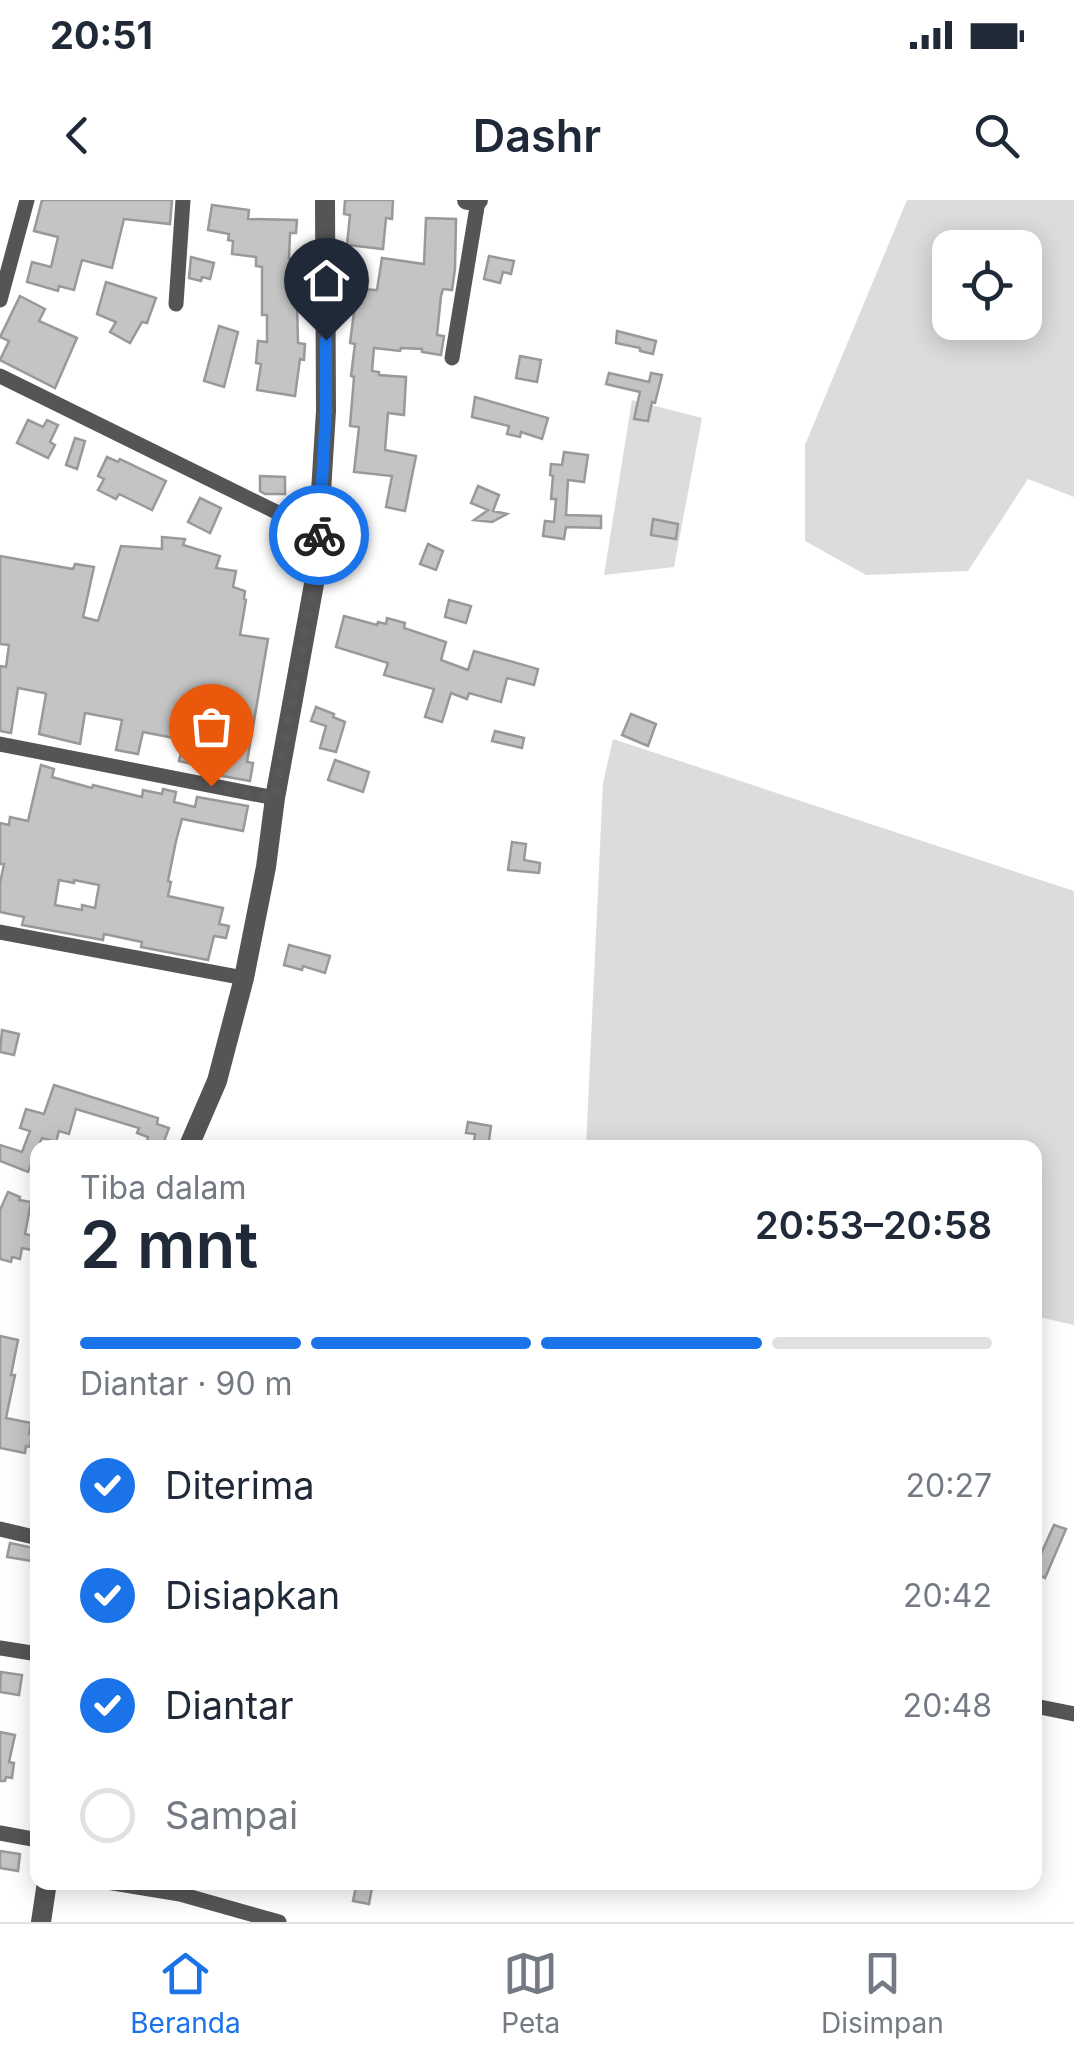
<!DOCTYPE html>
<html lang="id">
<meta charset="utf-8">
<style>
:root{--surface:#fff;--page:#f6f6f7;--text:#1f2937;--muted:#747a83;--line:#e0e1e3;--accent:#1a73e8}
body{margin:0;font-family:Inter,sans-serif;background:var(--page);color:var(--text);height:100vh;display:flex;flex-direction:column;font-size:38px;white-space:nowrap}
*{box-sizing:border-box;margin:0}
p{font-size:32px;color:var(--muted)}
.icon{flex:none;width:55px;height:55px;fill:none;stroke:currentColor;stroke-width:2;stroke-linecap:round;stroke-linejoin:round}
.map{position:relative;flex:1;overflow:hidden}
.panel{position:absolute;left:30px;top:940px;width:1012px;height:750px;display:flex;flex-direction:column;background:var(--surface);border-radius:20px;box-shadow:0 5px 25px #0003}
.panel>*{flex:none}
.controls{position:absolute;left:932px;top:30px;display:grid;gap:20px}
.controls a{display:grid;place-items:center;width:110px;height:110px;border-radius:20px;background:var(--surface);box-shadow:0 5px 25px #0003;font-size:50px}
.pin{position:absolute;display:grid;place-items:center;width:85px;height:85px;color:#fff;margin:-102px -42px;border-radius:50% 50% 50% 0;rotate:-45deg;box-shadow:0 0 10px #0007}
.pin .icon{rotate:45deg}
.courier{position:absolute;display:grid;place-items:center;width:100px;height:100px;margin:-50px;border:8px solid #1a73e8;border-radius:50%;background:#fff;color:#222;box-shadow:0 2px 12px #0007}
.overview em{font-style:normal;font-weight:600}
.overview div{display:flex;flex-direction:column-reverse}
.overview{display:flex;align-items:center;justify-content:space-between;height:170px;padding:0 50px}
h1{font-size:65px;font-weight:600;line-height:75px}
.bar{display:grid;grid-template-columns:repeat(4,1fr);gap:15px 10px;align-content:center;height:120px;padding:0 50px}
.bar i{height:12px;border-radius:8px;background:var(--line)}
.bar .current{background:var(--accent)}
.bar p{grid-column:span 4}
ol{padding:0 50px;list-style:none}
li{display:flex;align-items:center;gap:30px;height:110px}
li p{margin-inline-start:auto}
li .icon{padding:10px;border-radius:50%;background:var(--accent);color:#fff;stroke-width:4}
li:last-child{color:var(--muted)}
li i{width:55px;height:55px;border:5px solid var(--line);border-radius:50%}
.status{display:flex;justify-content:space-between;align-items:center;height:70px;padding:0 50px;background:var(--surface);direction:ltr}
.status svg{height:28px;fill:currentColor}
header{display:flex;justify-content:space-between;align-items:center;height:130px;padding:0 50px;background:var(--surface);font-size:45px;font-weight:600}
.tabs{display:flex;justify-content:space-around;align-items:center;height:140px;border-top:2px solid var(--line);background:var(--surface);font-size:28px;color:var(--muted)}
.tabs a{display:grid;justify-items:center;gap:5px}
.tabs .current{color:var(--accent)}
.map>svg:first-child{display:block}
.green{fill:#dcdcdc;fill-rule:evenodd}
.building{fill:#c4c4c4;stroke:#999;stroke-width:2.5;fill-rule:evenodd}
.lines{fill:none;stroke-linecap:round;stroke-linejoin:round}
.minor{stroke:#555;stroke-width:15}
.tertiary{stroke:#555;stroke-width:20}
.done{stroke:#595959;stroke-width:10;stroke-dasharray:0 18}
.route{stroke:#1a73e8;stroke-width:12}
</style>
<div class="status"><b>20:51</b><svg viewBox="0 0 49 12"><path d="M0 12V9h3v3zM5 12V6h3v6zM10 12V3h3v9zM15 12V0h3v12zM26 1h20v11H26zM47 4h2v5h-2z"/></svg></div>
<header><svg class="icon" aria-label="back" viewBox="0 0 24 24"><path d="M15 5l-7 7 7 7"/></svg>Dashr<svg class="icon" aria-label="search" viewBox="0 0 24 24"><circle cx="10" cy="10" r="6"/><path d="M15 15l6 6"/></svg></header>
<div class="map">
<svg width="1074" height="1722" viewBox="0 0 1074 1722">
<rect width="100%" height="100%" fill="#fff"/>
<g class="green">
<path d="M907 0H1074V297L1028 279 968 371 866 375 805 341V245ZM950 48H1025V122H950Z"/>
<polygon points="632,200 702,218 674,367 604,375"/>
<polygon points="613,539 1074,691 1074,1125 1035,1116 1035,948 586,947 603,583"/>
</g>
<g class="building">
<polygon points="42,0 172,0 170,24 124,19 112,68 82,60 74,90 59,86 58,91 27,82 32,62 51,67 58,37 34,31"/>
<polygon points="345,0 393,0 392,19 386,18 383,49 347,45 350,15 344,14"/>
<polygon points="212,5 249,10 248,19 297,20 296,33 290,33 289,59 296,60 298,143 305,144 304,160 300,159 295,196 257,190 261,164 256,163 258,141 267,142 267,115 262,115 262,67 256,66 256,57 232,54 233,41 228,40 229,34 208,30"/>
<polygon points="426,18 456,19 455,69 452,90 443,89 441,96 437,135 444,136 441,155 422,152 422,149 401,148 400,151 374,148 372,171 379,172 379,175 406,177 404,215 388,213 385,250 416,256 405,311 386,307 392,276 354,272 359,227 350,226 354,177 351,176 355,144 350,143 357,89 377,90 382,58 424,64"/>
<polygon points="489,56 514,61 511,74 503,72 500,83 484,79"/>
<polygon points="191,57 214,63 210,79 202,77 201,81 189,78"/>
<polygon points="106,82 156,98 147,123 142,122 130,143 110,132 116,122 97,114"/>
<polygon points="20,96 45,109 39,121 77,138 55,188 0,160 9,141 0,137"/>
<polygon points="219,126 238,132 224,187 204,181"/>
<polygon points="617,131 656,141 653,154 640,151 640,148 616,143"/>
<polygon points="520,156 541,160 537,182 516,178"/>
<polygon points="609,173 649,182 651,173 662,175 655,203 652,202 648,221 634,219 640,192 606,184"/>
<polygon points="475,197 548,218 542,239 521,232 520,237 507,234 509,226 472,217"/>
<polygon points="28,220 43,227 47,220 58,225 50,242 55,245 48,258 17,243"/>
<polygon points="75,238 85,241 77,269 66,265"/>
<polygon points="564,252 588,255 584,282 568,280 566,315 601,316 601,328 566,327 564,339 543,336 545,321 554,322 556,299 551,299 553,276 550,275 551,264 562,265"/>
<polygon points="107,257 118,262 120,259 166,281 152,310 119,294 116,299 98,290 104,279 98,276"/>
<polygon points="260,276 285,277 285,294 265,294 260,291"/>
<polygon points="478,286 499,295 493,311 507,314 492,322 474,320 488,310 471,303"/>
<polygon points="200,298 221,308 210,333 188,322"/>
<polygon points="653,319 678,324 676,339 651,335"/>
<path d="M162 337 185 339 183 345 220 356 216 368 236 371 233 387 245 391 244 399 246 400 240 435 268 439 247 562 253 563 250 581 200 572V566L179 561 184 540 143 532 138 554 116 550 122 520 85 513 80 544 39 534 46 494 44 493 18 488 11 533 0 531V466L6 467 9 445 0 444V356L73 369 75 364 94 367 83 417 98 421 121 346 162 349ZM206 490 234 495 228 526 200 521Z"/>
<polygon points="428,344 443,351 436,370 420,364"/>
<polygon points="449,400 471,406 466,423 445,417"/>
<polygon points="344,416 377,425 378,422 386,424 387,418 405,423 404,428 446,442 441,460 468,470 474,451 538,469 534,485 507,478 501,502 469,493 467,499 451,493 442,522 425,517 434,489 384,475 388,463 336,447"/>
<polygon points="316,507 334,514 333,517 345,522 336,552 320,548 326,526 311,521"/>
<polygon points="631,514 656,524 648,546 622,535"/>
<polygon points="495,531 524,538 522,548 492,541"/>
<polygon points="335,560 369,572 363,592 328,580"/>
<path d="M41 565 54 569 52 577 92 588 93 585 142 597 143 590 162 594 163 589 176 592 174 602 195 607 197 597 248 606 243 631 182 619 176 641 168 681 171 682 168 696 223 708 219 724 229 726 226 738 214 736 208 760 141 747 142 742 104 734 103 740 22 725 24 717 0 712V683L4 664H0V623L9 625 10 617 28 621ZM59 680 74 683V680L99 685 95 708 82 705V710L55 705Z"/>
<polygon points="512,642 526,644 524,660 540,663 539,673 508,670"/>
<polygon points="289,745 330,756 325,773 303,766 302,770 284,765"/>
<polygon points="2,830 19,834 14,855 0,852"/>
<polygon points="54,885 158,918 157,924 169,928 163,944 159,942 157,948 146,948 148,937 137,933 139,928 76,909 69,934 59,931 56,942 42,938 28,972 0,961 0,945 22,952 30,931 20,928 26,909 44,914"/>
<polygon points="468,922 491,926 488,948 473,948 475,934 466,933"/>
<polygon points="8,992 20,997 19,1000 31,1002 25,1034 38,1037 36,1051 22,1048 20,1059 12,1057 11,1062 0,1059 0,1010"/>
<polygon points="0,1136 18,1140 11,1175 15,1175 6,1218 31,1223 29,1234 32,1234 30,1247 26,1246 25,1253 0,1248"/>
<polygon points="1054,1325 1066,1329 1045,1378 1035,1373 1035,1367"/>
<polygon points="10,1343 38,1349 38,1362 7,1357"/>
<polygon points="1,1472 22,1475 19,1495 0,1492"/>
<polygon points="0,1532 15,1535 9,1562 14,1563 12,1578 6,1577 5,1581 0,1581"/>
<polygon points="0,1651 20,1654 18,1671 0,1668"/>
<polygon points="357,1682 373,1682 369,1704 353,1701"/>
</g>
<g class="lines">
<g class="minor">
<polyline points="0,100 27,0"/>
<polyline points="176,104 183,0"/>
<polyline points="452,158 478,1"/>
<polyline points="0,176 319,333"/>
<polyline points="0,544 275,598"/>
<polyline points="0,732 244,778"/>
<polyline points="0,1329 38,1338"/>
<polyline points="0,1448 38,1454"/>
<polyline points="1035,1506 1074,1514"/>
<polyline points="0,1633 38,1640"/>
<polyline points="107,1682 180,1694 279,1722"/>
</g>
<g class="tertiary">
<polyline points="467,0 478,0"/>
<polyline points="188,948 217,881 244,778 266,667 275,598 316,373 326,211 325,0"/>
<polyline points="41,1722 47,1682"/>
</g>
</g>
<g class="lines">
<polyline class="done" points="211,586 275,598 316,373 319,335"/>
<polyline class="route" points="319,335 326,211 326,140"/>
</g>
</svg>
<div class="controls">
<a><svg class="icon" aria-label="locate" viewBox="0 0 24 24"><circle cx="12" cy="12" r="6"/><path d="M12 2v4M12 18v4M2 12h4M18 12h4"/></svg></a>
</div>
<div class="pin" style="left:211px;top:586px;background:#ea580c"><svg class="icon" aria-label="bag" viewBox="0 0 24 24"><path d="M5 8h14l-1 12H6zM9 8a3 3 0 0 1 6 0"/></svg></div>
<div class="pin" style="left:326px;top:140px;background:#1f2937"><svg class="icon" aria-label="home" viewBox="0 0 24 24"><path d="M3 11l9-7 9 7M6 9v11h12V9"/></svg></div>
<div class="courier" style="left:319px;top:335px"><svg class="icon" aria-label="bike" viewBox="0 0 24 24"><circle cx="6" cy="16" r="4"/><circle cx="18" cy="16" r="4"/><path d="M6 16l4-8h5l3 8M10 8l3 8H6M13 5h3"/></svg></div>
<section class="panel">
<div class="overview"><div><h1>2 mnt</h1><p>Tiba dalam</p></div><em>20:53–20:58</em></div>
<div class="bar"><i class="current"></i><i class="current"></i><i class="current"></i><i></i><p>Diantar · 90 m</p></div>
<ol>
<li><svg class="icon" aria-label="check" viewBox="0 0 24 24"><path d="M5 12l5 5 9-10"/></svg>Diterima<p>20:27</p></li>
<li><svg class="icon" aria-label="check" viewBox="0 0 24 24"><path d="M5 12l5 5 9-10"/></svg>Disiapkan<p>20:42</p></li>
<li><svg class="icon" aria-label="check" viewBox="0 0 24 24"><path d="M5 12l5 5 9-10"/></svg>Diantar<p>20:48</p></li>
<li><i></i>Sampai</li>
</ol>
</section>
</div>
<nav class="tabs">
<a class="current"><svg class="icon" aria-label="home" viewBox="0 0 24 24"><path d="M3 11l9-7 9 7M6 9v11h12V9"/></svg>Beranda</a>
<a><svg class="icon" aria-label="map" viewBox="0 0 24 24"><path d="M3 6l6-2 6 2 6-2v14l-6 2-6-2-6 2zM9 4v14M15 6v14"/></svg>Peta</a>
<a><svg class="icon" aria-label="saved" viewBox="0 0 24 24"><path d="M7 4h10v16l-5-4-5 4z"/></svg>Disimpan</a>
</nav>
